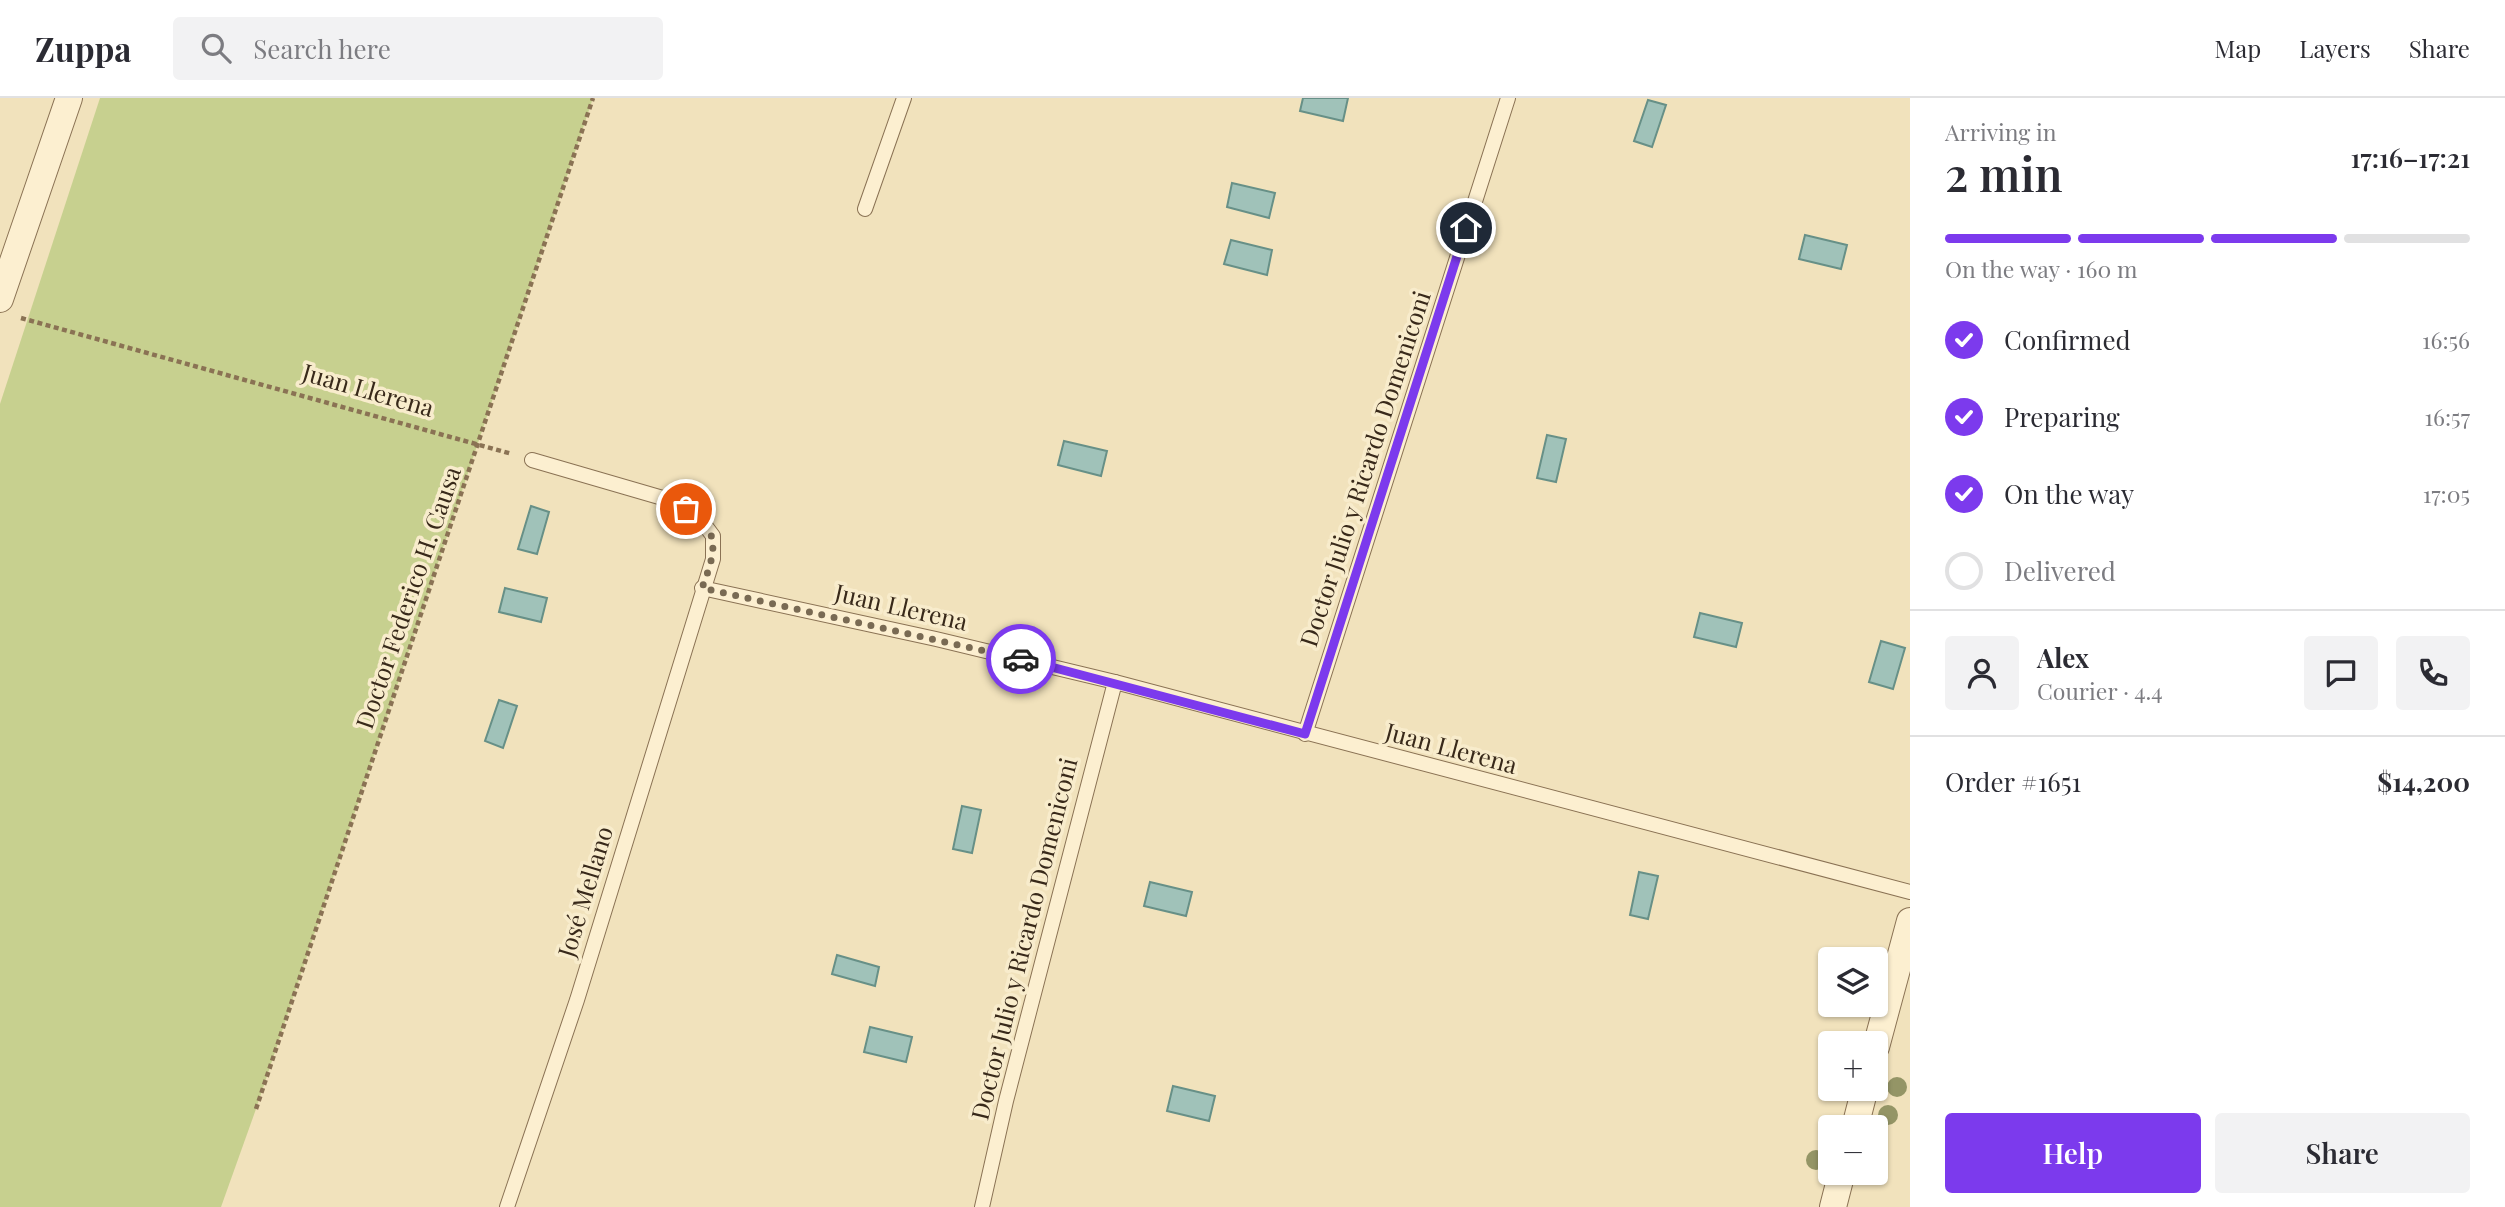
<!DOCTYPE html>
<meta charset="utf-8">
<style>
:root{--surface:#fff;--page:#f2f2f3;--text:#2b2b33;--muted:#7c7c81;--line:#e1e1e2;--accent:#7c3aed}
body{margin:0;font-family:"Playfair Display",serif;background:var(--page);color:var(--text);height:100vh;display:flex;flex-direction:column;font-size:26px;white-space:nowrap}
*{box-sizing:border-box;margin:0}
p{font-size:23px;color:var(--muted)}
.icon{flex:none;width:38px;height:38px;fill:none;stroke:currentColor;stroke-width:2;stroke-linecap:round;stroke-linejoin:round}
.map{position:relative;flex:1;overflow:hidden}
.sheet{display:flex;flex-direction:column;background:var(--surface);width:595px}
.sheet>*{flex:none}
.tools{position:absolute;left:1818px;top:849px;display:grid;gap:14px}
.tools a{display:grid;place-items:center;width:70px;height:70px;border-radius:7px;background:var(--surface);box-shadow:0 2px 5px #0004;font-size:35px}
.pin{position:absolute;display:grid;place-items:center;width:60px;height:60px;color:#fff;margin:-30px;border:4px solid #fff;border-radius:50%;box-shadow:0 2px 7px #0007}
.courier{position:absolute;display:grid;place-items:center;width:70px;height:70px;margin:-35px;border:5px solid #7c3aed;border-radius:50%;background:#fff;color:#222;box-shadow:0 2px 9px #0007}
.head em{font-style:normal;font-weight:600}
.head div{display:flex;flex-direction:column-reverse}
.head{display:flex;align-items:center;justify-content:space-between;height:119px;padding:0 35px}
h1{font-size:46px;font-weight:600;line-height:52px}
.bar{display:grid;grid-template-columns:repeat(4,1fr);gap:10px 7px;align-content:center;height:84px;padding:0 35px}
.bar i{height:9px;border-radius:5px;background:var(--line)}
.bar .current{background:var(--accent)}
.bar p{grid-column:span 4}
.line{display:flex;align-items:center;gap:18px;padding:0 35px;border-top:2px solid var(--line)}
.line div{flex:1}
.round{display:grid;place-items:center;flex:none;width:74px;height:74px;border-radius:7px;background:var(--page)}
ol{padding:0 35px;list-style:none}
li{display:flex;align-items:center;gap:21px;height:77px}
li p{margin-inline-start:auto}
li .icon{padding:7px;border-radius:50%;background:var(--accent);color:#fff;stroke-width:4}
li:last-child{color:var(--muted)}
li i{width:38px;height:38px;border:4px solid var(--line);border-radius:50%}
.primary-button{display:flex;gap:14px;margin-top:auto;padding:14px 35px}
.primary-button a{flex:1;height:80px;border-radius:7px;background:var(--accent);color:#fff;font-size:28px;font-weight:600;line-height:80px;text-align:center}
.primary-button a+a{background:var(--page);color:var(--text)}
header{display:flex;align-items:center;gap:42px;box-sizing:border-box;height:98px;padding:0 35px;background:var(--surface);border-bottom:2px solid var(--line)}
header strong{font-size:33px}
nav{display:flex;gap:38px;margin-inline-start:auto;font-size:24px}
.search{width:490px;height:63px;background:var(--page);display:flex;align-items:center;gap:18px;box-sizing:border-box;padding:0 24px;border-radius:7px;color:var(--muted);font-size:26px}
main{display:flex;flex:1;min-height:0}
.map>svg:first-child{display:block}
.green{fill:#c7d08f}
.water{fill:#a0c2b9;stroke:#679087;stroke-width:2}
.lines{fill:none;stroke-linecap:round;stroke-linejoin:round}
.lane-casing{stroke:#8a7254;stroke-width:16}
.street-casing{stroke:#8a7254;stroke-width:28}
.path{stroke:#8a7254;stroke-width:4.5;stroke-dasharray:5 3.5;stroke-linecap:butt}
.lane{stroke:#fcefd0;stroke-width:14}
.street{stroke:#fcefd0;stroke-width:26}
.tree{fill:#949566}
.done{stroke:#796a53;stroke-width:7;stroke-dasharray:0 12.6}
.route{stroke:#7c3aed;stroke-width:9}
.labels{text-anchor:middle;stroke-width:7;stroke-linejoin:round;paint-order:stroke}
.street-label{font-size:24px;fill:#38291a;stroke:#f8eccc}
</style>
<header>
<strong>Zuppa</strong>
<div class="search"><svg class="icon" aria-label="search" viewBox="0 0 24 24"><circle cx="10" cy="10" r="6"/><path d="M15 15l6 6"/></svg>Search here</div>
<nav><a>Map</a><a>Layers</a><a>Share</a></nav>
</header>
<main>
<div class="map">
<svg width="1910" height="1109" viewBox="0 0 1910 1109">
<rect width="100%" height="100%" fill="#f1e2bc"/>
<polygon class="green" points="100,0 593,0 256,1011 221,1109 0,1109 0,306"/>
<g class="water">
<polygon points="1303,0 1348,0 1343,23 1300,13"/>
<polygon points="1648,2 1666,7 1652,49 1634,43"/>
<polygon points="1232,85 1275,95 1269,120 1227,109"/>
<polygon points="1805,137 1847,147 1841,171 1799,161"/>
<polygon points="1231,142 1272,152 1267,177 1224,166"/>
<polygon points="1547,337 1566,341 1556,384 1537,380"/>
<polygon points="1064,343 1107,353 1101,378 1058,367"/>
<polygon points="531,408 549,414 537,456 518,451"/>
<polygon points="505,490 547,500 541,524 499,514"/>
<polygon points="1700,515 1742,525 1736,549 1694,539"/>
<polygon points="1881,543 1905,550 1893,591 1869,584"/>
<polygon points="499,602 517,608 503,650 485,643"/>
<polygon points="962,708 981,712 972,755 953,751"/>
<polygon points="1639,774 1658,778 1648,821 1630,817"/>
<polygon points="1150,784 1192,794 1186,818 1144,808"/>
<polygon points="837,857 879,869 875,888 832,876"/>
<polygon points="870,929 912,939 906,964 864,954"/>
<polygon points="1173,988 1215,998 1209,1023 1167,1013"/>
</g>
<g class="lines">
<g class="lane-casing">
<g id="lane">
<polyline points="865,111 904,0"/>
<polyline points="702,490 936,541 1115,584 1910,794"/>
<polyline points="1305,636 1508,0"/>
<polyline points="507,1109 577,902 713,461 713,438 698,418 673,403 532,362"/>
<polyline points="982,1109 1006,1003 1115,584"/>
</g>
</g>
<g class="street-casing">
<g id="street">
<polyline points="0,201 69,0"/>
<polyline points="1876,949 1910,823"/>
<polyline points="1855,1029 1865,990"/>
<polyline points="1833,1109 1842,1074"/>
</g>
</g>
<g class="path">
<polyline points="21,220 512,356"/>
<polyline points="256,1011 593,0"/>
</g>
<use href="#lane" class="lane"/>
<use href="#street" class="street"/>
</g>
<g class="tree">
<circle cx="1897" cy="989" r="10"/>
<circle cx="1888" cy="1017" r="10"/>
<circle cx="1816" cy="1062" r="10"/>
</g>
<g class="lines">
<path class="done" d="M686 411C723 433 715 455 702 490L1021 561"/>
<polyline class="route" points="1021,561 1305,636 1466,130"/>
</g>
<g class="labels">
<g class="street-label">
<text transform="translate(368 293) rotate(16)" y="8">Juan Llerena</text>
<text transform="translate(1366 371) rotate(-72)" y="8">Doctor Julio y Ricardo Domeniconi</text>
<text transform="translate(409 500) rotate(-71)" y="8">Doctor Federico H. Causa</text>
<text transform="translate(901 510) rotate(13)" y="8">Juan Llerena</text>
<text transform="translate(1451 651) rotate(15)" y="8">Juan Llerena</text>
<text transform="translate(586 794) rotate(-73)" y="8">José Mellano</text>
<text transform="translate(1025 841) rotate(-76)" y="8">Doctor Julio y Ricardo Domeniconi</text>
</g>
</g>
</svg>
<div class="tools">
<a><svg class="icon" aria-label="layers" viewBox="0 0 24 24"><path d="M12 4l9 5-9 5-9-5zM3 14l9 5 9-5"/></svg></a>
<a>+</a>
<a>−</a>
</div>
<div class="pin" style="left:686px;top:411px;background:#ea580c"><svg class="icon" aria-label="bag" viewBox="0 0 24 24"><path d="M5 8h14l-1 12H6zM9 8a3 3 0 0 1 6 0"/></svg></div>
<div class="pin" style="left:1466px;top:130px;background:#1f2937"><svg class="icon" aria-label="home" viewBox="0 0 24 24"><path d="M3 11l9-7 9 7M6 9v11h12V9"/></svg></div>
<div class="courier" style="left:1021px;top:561px"><svg class="icon" aria-label="car" viewBox="0 0 24 24"><path d="M5 17H2v-5l4-1 3-4h7l3 4 3 1v5h-3M9 17h6M6 11h13"/><circle cx="7" cy="17" r="2"/><circle cx="17" cy="17" r="2"/></svg></div>
</div>
<section class="sheet">
<div class="head"><div><h1>2 min</h1><p>Arriving in</p></div><em>17:16–17:21</em></div>
<div class="bar"><i class="current"></i><i class="current"></i><i class="current"></i><i></i><p>On the way · 160 m</p></div>
<ol>
<li><svg class="icon" aria-label="check" viewBox="0 0 24 24"><path d="M5 12l5 5 9-10"/></svg>Confirmed<p>16:56</p></li>
<li><svg class="icon" aria-label="check" viewBox="0 0 24 24"><path d="M5 12l5 5 9-10"/></svg>Preparing<p>16:57</p></li>
<li><svg class="icon" aria-label="check" viewBox="0 0 24 24"><path d="M5 12l5 5 9-10"/></svg>On the way<p>17:05</p></li>
<li><i></i>Delivered</li>
</ol>
<div class="line" style="height:126px"><a class="round"><svg class="icon" aria-label="person" viewBox="0 0 24 24"><circle cx="12" cy="8" r="4"/><path d="M4 21q1-7 8-7t8 7"/></svg></a><div><b>Alex</b><p>Courier · 4.4</p></div><a class="round"><svg class="icon" aria-label="chat" viewBox="0 0 24 24"><path d="M4 5h16v11H9l-5 4z"/></svg></a><a class="round"><svg class="icon" aria-label="phone" viewBox="0 0 24 24"><path d="M5 4h4l2 5-3 2q2 4 5 5l2-3 5 2v4C11 20 4 13 5 4z"/></svg></a></div>
<div class="line" style="height:91px"><div>Order #1651</div><b>$14,200</b></div>
<div class="primary-button"><a>Help</a><a>Share</a></div>
</section>
</main>
